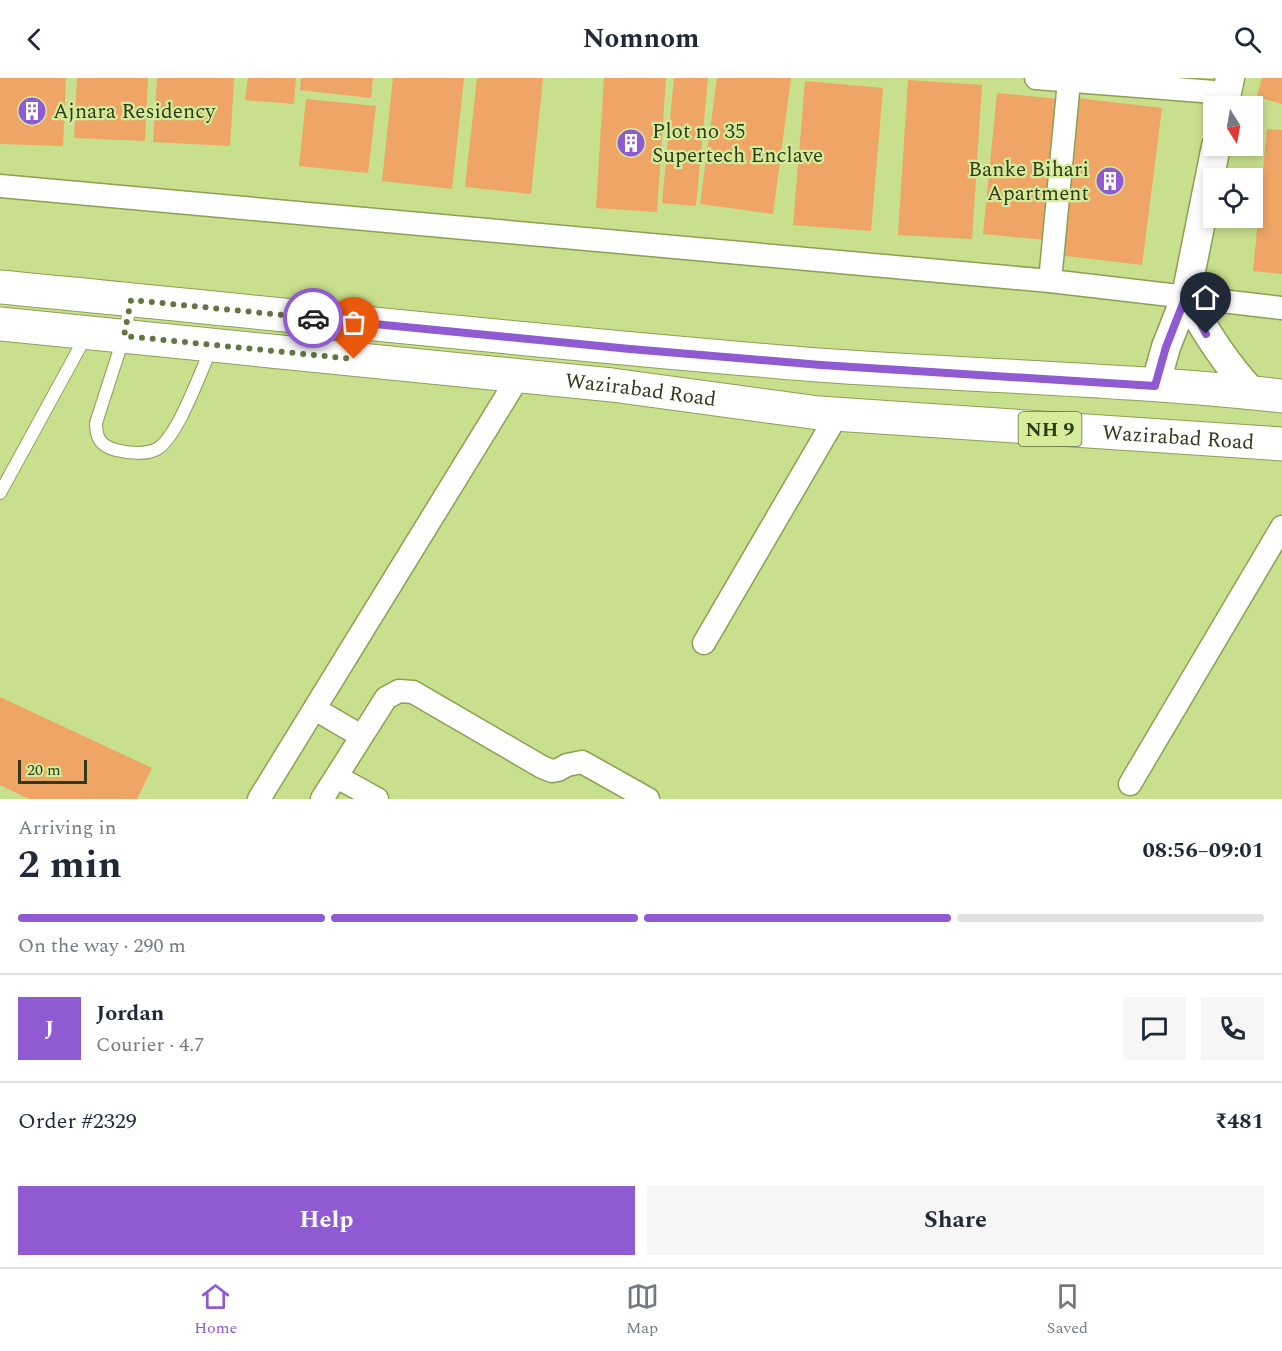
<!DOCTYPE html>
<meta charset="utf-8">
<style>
:root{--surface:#fff;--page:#f6f6f7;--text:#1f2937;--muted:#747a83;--line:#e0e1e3;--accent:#8f5ad2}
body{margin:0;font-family:Spectral,serif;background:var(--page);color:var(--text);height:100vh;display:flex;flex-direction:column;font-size:22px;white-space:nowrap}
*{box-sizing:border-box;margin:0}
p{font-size:20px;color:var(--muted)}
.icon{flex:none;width:33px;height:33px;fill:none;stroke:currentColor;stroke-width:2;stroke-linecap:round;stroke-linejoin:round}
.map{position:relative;height:721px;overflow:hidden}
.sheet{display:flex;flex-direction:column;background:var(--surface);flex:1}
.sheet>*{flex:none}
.needle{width:39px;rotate:169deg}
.fabs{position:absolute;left:1203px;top:18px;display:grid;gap:12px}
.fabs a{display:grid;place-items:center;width:60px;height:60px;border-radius:0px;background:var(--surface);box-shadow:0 3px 9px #0003;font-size:30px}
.scale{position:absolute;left:18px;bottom:15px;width:69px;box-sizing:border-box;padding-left:6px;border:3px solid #323a1a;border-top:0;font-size:16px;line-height:21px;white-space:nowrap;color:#323a1a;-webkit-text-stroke:4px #d5ec9b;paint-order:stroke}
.pin{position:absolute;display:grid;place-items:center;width:51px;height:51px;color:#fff;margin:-62px -26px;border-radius:50% 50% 50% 0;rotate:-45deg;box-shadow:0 0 6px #0007}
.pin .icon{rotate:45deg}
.courier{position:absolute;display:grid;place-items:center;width:60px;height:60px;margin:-30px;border:4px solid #8f5ad2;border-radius:50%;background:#fff;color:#222;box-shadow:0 2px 8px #0007}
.summary em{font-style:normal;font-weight:700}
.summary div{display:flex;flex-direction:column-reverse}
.summary{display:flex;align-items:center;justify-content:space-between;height:102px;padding:0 18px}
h1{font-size:39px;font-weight:700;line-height:45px}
.bar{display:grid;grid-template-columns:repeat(4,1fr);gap:9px 6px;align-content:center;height:72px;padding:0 18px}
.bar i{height:8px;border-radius:4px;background:var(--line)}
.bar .selected{background:var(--accent)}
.bar p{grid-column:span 4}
.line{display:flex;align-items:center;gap:15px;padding:0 18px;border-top:2px solid var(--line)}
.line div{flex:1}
.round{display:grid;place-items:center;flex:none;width:63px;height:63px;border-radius:0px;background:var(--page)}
.cta{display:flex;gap:12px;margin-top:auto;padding:12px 18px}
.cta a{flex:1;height:69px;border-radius:0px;background:var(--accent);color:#fff;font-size:24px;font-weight:700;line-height:69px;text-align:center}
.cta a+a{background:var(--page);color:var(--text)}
header{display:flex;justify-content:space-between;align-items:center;height:78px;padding:0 18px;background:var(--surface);font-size:27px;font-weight:700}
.menu{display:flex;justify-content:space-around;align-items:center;height:84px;border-top:2px solid var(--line);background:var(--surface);font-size:16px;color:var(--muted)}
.menu a{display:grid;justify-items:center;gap:3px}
.menu .selected{color:var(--accent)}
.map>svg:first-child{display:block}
.building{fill:#eea565}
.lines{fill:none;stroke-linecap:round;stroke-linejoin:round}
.service-casing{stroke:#8ca052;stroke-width:14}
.minor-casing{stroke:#8ca052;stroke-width:25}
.tertiary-casing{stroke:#8ca052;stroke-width:31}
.trunk-casing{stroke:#8ca052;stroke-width:35}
.service{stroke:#fff;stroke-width:12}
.minor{stroke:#fff;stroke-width:22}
.tertiary{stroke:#fff;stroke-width:28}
.trunk{stroke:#fff;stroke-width:33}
.done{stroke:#667443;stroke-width:6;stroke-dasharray:0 10.8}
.route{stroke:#8f5ad2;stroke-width:8}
.labels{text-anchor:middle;stroke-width:4.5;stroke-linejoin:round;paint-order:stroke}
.shield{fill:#d5ec9b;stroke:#636f41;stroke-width:1.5}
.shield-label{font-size:20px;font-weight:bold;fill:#323a1a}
.poi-label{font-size:21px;fill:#323a1a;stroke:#d5ec9b;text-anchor:start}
.street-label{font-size:21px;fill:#323a1a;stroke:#d5ec9b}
</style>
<header><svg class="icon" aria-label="back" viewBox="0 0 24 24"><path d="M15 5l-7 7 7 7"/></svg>Nomnom<svg class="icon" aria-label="search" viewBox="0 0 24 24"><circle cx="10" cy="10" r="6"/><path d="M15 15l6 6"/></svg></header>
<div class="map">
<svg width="1282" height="721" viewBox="0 0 1282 721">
<rect width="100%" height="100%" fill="#c8df8e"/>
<g class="building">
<polygon points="0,0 66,0 63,68 0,66"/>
<polygon points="77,0 148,0 145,63 74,60"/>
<polygon points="157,0 234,0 230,68 153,64"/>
<polygon points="248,0 296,0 294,26 245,22"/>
<polygon points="301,0 373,0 371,20 300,12"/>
<polygon points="393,0 464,0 452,111 382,103"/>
<polygon points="477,0 543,0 531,116 465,109"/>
<polygon points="604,0 666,0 657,134 596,130"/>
<polygon points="674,0 708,0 696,128 662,125"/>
<polygon points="717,0 791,0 773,136 700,126"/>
<polygon points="1262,0 1282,0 1282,26 1257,19"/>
<polygon points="908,2 982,7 972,161 898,157"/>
<polygon points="805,3 883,10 871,153 793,147"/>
<polygon points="997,15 1059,21 1045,162 983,156"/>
<polygon points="1077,20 1162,30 1142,187 1058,177"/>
<polygon points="306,21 376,28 368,95 299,88"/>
<polygon points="1267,51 1282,52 1282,196 1253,193"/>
<polygon points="0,619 152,690 137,721 29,721 0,707"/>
</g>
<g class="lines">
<g class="service-casing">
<g id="service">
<path d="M131 223 124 258 96 345C96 361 101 368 116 372 128 375 146 377 157 371 178 359 201 292 212 269"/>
<polyline points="0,415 86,258"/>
</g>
</g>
<g class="minor-casing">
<g id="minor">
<polyline points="1036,0 1227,15"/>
<polyline points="0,108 1050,203 1282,230"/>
<polyline points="1050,203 1069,3"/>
<polyline points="704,565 837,337"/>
<polyline points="315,631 361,658"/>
<polyline points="337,699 377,721"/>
<polyline points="1130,706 1282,449"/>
<polyline points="259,721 519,298"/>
<polyline points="322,721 386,620 399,613 413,614 542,689 552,693 558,692 567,687 582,684 648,721"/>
</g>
</g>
<g class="tertiary-casing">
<g id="tertiary">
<polyline points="1224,28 1230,0"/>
<path d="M1186 218C1205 254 1225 285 1253 315"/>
<polyline points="1155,308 1166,269 1186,218 1216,68"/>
</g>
</g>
<g class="trunk-casing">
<g id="trunk">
<path d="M0 209C272 235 545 265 818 287 972 298 1128 301 1282 318"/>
<path id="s1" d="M0 246 612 307 819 335 1282 366"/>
</g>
</g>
<use href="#service" class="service"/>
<use href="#minor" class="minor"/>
<use href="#tertiary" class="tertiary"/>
<use href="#trunk" class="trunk"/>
</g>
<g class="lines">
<polyline class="done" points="313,240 131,222 124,258 354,281"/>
<polyline class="route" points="313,240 630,271 821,287 1155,308 1166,269 1186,218 1206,256"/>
</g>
<defs>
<g id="building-disc" transform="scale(1.5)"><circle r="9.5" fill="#8f5ad2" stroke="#d5ec9b"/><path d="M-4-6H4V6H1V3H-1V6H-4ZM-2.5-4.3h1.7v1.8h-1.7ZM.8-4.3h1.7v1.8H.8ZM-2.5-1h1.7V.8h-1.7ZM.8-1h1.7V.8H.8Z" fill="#fff"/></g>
</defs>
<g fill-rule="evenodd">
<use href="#building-disc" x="32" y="33"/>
<use href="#building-disc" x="631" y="65"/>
<use href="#building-disc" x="1110" y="103"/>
</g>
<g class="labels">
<rect class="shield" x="1018.5" y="334" width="63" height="34" rx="4.5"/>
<g class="shield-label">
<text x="1050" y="358">NH 9</text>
</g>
<g class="poi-label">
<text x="53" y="40">Ajnara Residency</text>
<text x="652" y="60">Plot no 35<tspan x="652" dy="24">Supertech Enclave</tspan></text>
<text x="1089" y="98" text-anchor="end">Banke Bihari<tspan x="1089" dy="24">Apartment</tspan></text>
</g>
<g class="street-label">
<text dy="7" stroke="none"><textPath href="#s1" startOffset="644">Wazirabad Road</textPath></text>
<text dy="7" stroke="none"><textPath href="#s1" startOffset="1184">Wazirabad Road</textPath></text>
</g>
</g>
</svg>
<div class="fabs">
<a><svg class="needle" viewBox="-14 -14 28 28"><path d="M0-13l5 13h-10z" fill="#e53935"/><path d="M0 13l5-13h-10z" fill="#747a83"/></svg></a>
<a><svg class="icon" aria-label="locate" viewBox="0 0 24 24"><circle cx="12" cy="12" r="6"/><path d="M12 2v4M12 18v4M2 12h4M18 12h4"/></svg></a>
</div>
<div class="scale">20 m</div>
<div class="pin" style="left:354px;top:281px;background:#ea580c"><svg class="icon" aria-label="bag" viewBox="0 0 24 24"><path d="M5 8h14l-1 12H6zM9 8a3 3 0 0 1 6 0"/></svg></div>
<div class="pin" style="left:1206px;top:256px;background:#1f2937"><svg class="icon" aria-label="home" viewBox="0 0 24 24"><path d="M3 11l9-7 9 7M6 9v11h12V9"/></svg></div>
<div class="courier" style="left:313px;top:240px"><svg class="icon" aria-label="car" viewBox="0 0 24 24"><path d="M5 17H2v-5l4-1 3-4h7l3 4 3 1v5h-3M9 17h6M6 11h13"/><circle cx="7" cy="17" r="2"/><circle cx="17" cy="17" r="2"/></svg></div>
</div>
<section class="sheet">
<div class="summary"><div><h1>2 min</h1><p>Arriving in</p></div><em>08:56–09:01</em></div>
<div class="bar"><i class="selected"></i><i class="selected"></i><i class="selected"></i><i></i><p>On the way · 290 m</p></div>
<div class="line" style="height:108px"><b class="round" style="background:var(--accent);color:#fff">J</b><div><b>Jordan</b><p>Courier · 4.7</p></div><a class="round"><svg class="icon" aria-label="chat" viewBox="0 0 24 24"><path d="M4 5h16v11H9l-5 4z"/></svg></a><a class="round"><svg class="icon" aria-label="phone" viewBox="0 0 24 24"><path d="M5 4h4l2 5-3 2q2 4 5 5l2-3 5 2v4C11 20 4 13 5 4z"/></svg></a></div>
<div class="line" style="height:78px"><div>Order #2329</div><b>₹481</b></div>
<div class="cta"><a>Help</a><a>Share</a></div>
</section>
<nav class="menu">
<a class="selected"><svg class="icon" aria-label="home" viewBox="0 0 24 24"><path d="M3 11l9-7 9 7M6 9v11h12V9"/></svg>Home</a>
<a><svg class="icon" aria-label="map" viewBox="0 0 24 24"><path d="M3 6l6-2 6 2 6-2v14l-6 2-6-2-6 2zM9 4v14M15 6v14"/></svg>Map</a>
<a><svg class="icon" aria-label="saved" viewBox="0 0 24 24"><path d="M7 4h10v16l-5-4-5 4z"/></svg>Saved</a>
</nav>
